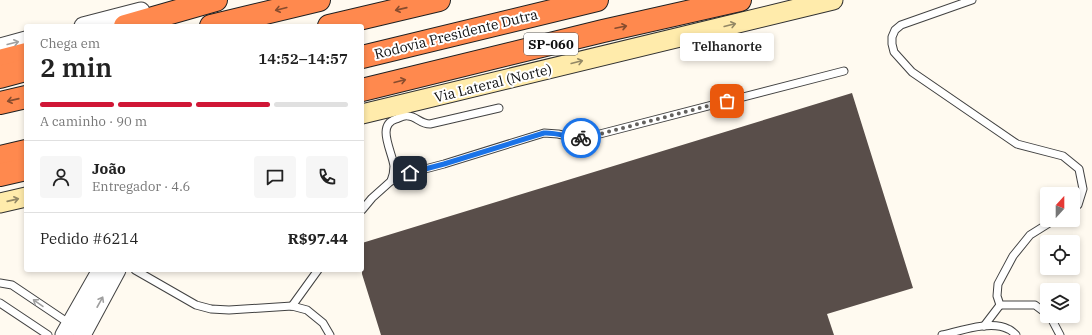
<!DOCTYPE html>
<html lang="pt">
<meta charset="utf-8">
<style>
:root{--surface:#fff;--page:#f6f6f6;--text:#222;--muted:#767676;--line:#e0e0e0;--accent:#d01636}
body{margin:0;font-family:"IBM Plex Serif",serif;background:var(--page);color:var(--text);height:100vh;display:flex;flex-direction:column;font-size:15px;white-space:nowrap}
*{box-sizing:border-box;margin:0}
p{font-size:13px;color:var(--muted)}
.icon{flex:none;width:22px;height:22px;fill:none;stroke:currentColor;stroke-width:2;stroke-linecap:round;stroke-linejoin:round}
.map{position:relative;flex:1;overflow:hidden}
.sheet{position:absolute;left:24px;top:24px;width:340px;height:248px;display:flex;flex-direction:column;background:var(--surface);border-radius:4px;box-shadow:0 2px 6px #0003}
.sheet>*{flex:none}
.needle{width:26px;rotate:21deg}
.tools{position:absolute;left:1040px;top:187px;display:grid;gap:8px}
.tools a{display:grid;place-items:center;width:40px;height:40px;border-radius:4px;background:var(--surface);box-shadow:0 2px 6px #0003;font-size:20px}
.pin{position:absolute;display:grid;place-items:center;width:34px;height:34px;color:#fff;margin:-17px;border-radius:8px;box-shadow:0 2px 6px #0006}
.courier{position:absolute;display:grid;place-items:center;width:40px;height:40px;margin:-20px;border:3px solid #1a73e8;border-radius:50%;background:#fff;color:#222;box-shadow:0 1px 5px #0007}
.bubble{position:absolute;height:28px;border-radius:4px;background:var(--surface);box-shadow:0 2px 6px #0003;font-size:13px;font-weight:600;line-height:28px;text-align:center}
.overview em{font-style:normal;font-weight:600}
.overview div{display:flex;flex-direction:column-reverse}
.overview{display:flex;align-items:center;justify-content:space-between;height:68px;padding:0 16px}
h1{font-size:26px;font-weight:600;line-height:30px}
.bar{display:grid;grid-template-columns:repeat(4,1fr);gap:6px 4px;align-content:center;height:48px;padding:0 16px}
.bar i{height:5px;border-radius:3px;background:var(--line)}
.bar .selected{background:var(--accent)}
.bar p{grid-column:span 4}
.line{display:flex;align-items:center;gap:10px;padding:0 16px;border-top:1px solid var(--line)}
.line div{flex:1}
.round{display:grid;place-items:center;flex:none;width:42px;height:42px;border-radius:4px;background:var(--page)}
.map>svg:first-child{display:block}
.building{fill:#594e4a}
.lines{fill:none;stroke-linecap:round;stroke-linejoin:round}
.service-casing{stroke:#424242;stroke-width:9}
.tertiary-casing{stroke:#424242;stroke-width:19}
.secondary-casing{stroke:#313131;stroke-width:21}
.motorway-casing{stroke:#202020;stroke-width:24}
.service{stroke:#fff;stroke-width:7}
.tertiary{stroke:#fff;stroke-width:17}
.secondary{stroke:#ffebab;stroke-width:19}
.motorway{stroke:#ff894e;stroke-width:22}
.oneway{stroke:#874c2e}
.oneway2{stroke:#938865}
.oneway3{stroke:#9f9f9f}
.done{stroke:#63615e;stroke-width:4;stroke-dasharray:0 7.2}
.route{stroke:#1a73e8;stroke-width:5}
.labels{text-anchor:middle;stroke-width:4;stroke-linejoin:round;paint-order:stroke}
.shield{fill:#fff;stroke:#575757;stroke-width:1}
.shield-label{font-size:13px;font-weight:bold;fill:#0f0f0f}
.street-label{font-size:14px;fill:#0f0f0f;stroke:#fff}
</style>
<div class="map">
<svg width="1092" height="335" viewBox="0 0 1092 335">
<rect width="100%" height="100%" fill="#fffaf0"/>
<polygon class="building" points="852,93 913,288 827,314 834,335 381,335 362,274 362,243"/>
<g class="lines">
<g class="service-casing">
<g id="service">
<polyline points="972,0 901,25 895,30 892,37 892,44 894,52 912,72 1017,144 1063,156 1079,169 1083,189 1078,205 1073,208"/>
<path d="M391 181C393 176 394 172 394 166 392 151 376 125 396 119 399 118 404 115 408 116 416 116 420 124 430 124L499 108"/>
<polyline points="362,210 372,198 391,181 410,173 444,164 544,133 558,134 576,138 596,135 844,71"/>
<polyline points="135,270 196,305 211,309 229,310 292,306 307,310 323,323 330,335"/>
<polyline points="0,283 12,285 70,324"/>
<polyline points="0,303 48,335"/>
<polyline points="292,306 318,270"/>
<polyline points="1047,314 1035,305 1000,305 997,296 998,284 1013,256 1030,235 1054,220"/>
<polyline points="1050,316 1060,335"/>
<polyline points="984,326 1000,305"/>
<path d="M942 335C960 331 991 320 1008 329 1011 330 1014 333 1016 335"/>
</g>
</g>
<g class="tertiary-casing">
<g id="tertiary">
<polyline points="83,26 141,11"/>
<polyline points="0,47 26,40"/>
<polyline points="64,335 101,270"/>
<polyline points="82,335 117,270"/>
</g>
</g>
<g class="secondary-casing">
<g id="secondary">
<polyline points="362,114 833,0"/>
<polyline points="0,203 26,197"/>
</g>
</g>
<g class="motorway-casing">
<g id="motorway">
<polyline points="125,26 216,0"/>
<polyline points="211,26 319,0"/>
<polyline points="329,26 439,0"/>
<polyline points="362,57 597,0"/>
<polyline points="0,61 26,54"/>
<polyline points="0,77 26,70"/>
<polyline points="362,90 603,31 740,0"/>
<polyline points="0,103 26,97"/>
<polyline points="0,157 26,151"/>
<polyline points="0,175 26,169"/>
</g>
</g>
<use href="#service" class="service"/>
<use href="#tertiary" class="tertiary"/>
<use href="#secondary" class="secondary"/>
<use href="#motorway" class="motorway"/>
</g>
<defs><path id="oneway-shaft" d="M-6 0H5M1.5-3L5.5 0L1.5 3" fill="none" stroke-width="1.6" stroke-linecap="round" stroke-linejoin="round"/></defs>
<g class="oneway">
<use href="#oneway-shaft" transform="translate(281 9) rotate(166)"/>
<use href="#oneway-shaft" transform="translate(401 9) rotate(167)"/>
<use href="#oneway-shaft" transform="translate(621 27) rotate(-12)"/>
<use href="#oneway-shaft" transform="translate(400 81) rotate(-14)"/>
<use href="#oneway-shaft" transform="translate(13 100) rotate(167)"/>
</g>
<g class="oneway2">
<use href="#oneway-shaft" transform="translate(730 25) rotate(-14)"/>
<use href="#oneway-shaft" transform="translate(577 62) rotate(-14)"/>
<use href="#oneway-shaft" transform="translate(13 200) rotate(-13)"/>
</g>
<g class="oneway3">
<use href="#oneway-shaft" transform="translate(13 43) rotate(-14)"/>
<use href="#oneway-shaft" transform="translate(100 302) rotate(-61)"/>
<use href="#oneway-shaft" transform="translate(38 303) rotate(-145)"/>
</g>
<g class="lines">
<polyline class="done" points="581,138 596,135 727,101"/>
<path class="route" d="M410 173 444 164 544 133C557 132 568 138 581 138"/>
</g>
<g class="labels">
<rect class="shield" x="524" y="33" width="54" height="22" rx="3"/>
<g class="shield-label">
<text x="551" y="49">SP-060</text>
</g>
<g class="street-label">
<text transform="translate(456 34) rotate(-14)" y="5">Rodovia Presidente Dutra</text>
<text transform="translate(493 83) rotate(-14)" y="5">Via Lateral (Norte)</text>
</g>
</g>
</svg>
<div class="tools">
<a><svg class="needle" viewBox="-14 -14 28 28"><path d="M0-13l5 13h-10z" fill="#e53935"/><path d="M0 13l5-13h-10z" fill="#767676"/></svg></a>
<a><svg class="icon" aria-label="locate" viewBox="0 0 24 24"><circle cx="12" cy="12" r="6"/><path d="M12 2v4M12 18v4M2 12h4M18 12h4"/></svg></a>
<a><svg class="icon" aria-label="layers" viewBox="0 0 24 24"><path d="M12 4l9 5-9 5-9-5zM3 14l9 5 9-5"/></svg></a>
</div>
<div class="pin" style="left:727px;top:101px;background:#ea580c"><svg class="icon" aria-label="bag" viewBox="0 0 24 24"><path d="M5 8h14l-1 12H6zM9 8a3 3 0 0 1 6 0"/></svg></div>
<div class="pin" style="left:410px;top:173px;background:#1f2937"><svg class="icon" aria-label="home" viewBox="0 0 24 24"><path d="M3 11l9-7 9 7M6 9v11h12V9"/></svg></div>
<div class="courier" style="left:581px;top:138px"><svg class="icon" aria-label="bike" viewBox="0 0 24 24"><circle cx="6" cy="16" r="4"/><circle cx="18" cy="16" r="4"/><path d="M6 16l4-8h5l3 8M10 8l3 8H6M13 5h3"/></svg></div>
<div class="bubble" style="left:680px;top:33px;width:94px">Telhanorte</div>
<section class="sheet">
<div class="overview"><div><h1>2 min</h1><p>Chega em</p></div><em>14:52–14:57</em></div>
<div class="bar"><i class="selected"></i><i class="selected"></i><i class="selected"></i><i></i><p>A caminho · 90 m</p></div>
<div class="line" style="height:72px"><a class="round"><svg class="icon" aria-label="person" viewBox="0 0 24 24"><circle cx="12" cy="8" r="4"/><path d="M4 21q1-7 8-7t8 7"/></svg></a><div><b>João</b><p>Entregador · 4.6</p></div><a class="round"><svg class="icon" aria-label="chat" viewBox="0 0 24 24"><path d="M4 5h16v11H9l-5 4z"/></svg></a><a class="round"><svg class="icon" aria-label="phone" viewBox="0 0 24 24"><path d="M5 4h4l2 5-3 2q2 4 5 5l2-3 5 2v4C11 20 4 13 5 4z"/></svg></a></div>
<div class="line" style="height:52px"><div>Pedido #6214</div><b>R$97.44</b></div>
</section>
</div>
